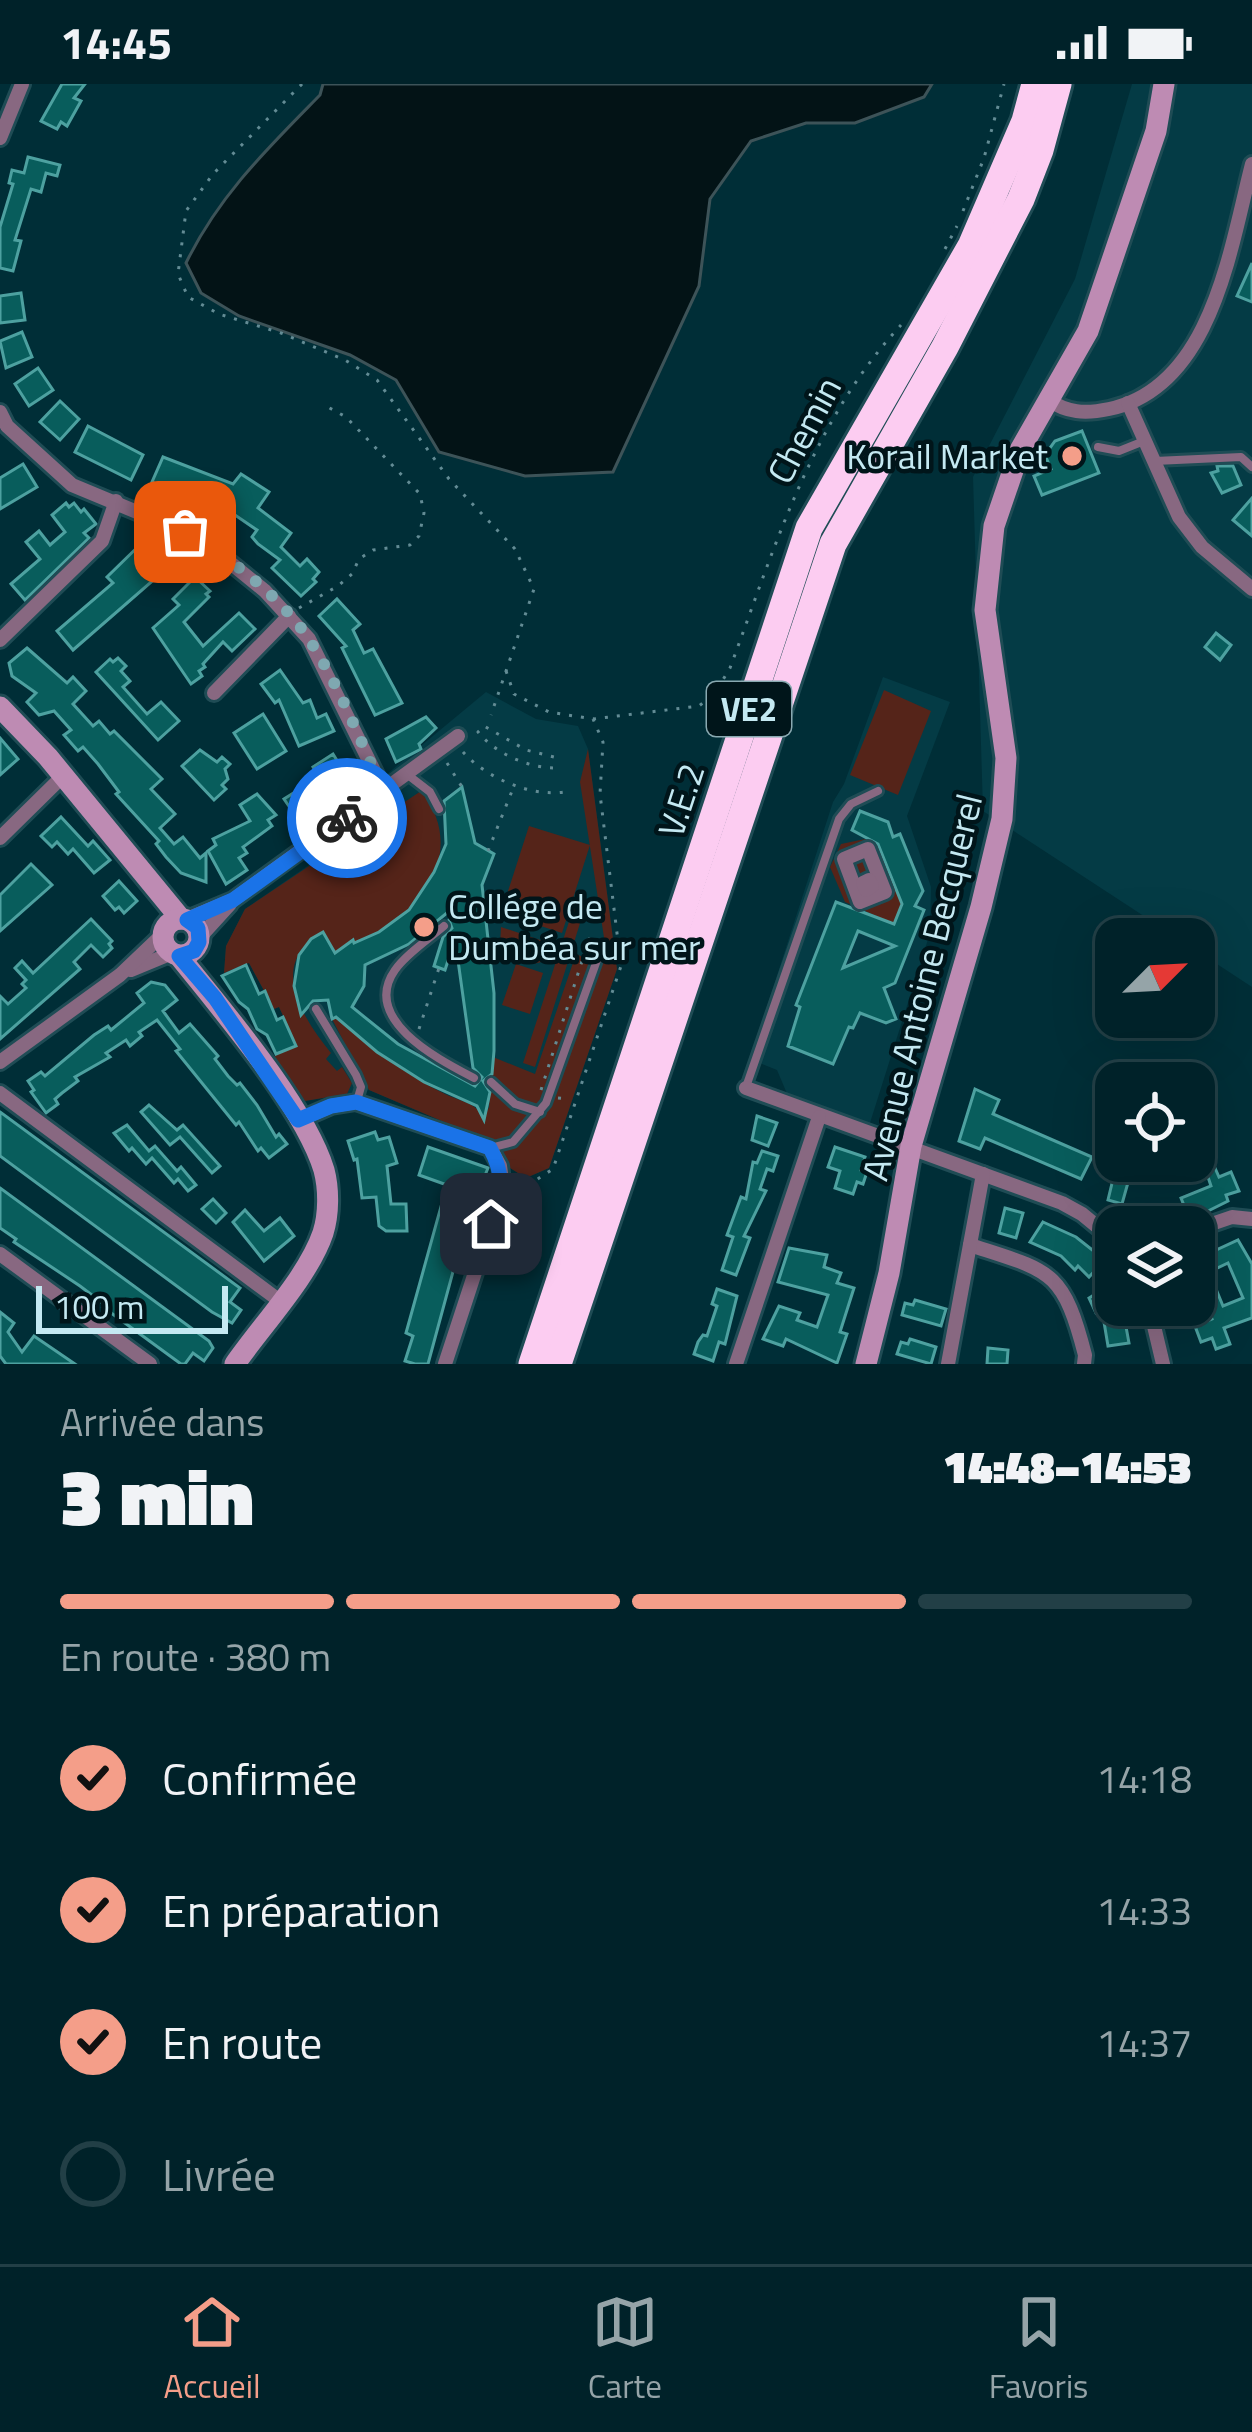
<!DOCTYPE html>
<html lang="fr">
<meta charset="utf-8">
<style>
:root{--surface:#002229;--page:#0e2f35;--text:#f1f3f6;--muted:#95a4a8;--line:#223f46;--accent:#f49e89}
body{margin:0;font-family:"Titillium Web",sans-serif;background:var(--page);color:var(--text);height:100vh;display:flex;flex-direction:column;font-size:45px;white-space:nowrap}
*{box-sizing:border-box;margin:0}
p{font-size:39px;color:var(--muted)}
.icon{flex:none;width:66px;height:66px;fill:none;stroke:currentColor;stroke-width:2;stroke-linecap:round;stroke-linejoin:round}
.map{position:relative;height:1280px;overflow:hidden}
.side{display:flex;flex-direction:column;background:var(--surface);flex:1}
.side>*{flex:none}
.needle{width:78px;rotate:66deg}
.controls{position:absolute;left:1095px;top:834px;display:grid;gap:24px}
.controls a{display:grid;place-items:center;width:120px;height:120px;border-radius:24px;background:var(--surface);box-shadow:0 12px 48px #0002,0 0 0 3px var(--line);font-size:60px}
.scale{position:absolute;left:36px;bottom:30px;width:192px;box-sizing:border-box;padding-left:12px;border:6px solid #c4e9f2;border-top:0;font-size:33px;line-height:42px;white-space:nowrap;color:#c4e9f2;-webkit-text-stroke:9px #00151a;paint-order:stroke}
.pin{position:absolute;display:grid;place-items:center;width:102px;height:102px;color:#fff;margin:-51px;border-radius:24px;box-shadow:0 6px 18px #0006}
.courier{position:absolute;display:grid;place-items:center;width:120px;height:120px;margin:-60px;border:9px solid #1a73e8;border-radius:50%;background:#fff;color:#222;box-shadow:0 3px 15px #0007}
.summary em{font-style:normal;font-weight:800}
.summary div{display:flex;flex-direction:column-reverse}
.summary{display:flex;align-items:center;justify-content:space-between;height:204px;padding:0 60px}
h1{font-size:78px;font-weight:800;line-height:90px}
.bar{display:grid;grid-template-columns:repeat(4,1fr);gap:18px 12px;align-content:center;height:144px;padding:0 60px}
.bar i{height:15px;border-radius:9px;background:var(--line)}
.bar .on{background:var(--accent)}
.bar p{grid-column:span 4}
ol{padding:0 60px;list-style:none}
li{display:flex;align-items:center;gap:36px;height:132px}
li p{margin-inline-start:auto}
li .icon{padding:12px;border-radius:50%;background:var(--accent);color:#111;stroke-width:4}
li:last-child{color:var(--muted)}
li i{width:66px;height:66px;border:6px solid var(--line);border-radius:50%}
.status{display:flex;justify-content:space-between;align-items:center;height:84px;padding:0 60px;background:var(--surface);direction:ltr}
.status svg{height:33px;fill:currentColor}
.dock{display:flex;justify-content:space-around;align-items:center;height:168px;border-top:3px solid var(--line);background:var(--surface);font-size:33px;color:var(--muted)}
.dock a{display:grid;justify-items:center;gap:6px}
.dock .on{color:var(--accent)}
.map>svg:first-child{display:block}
.built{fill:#043b45}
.green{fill:#552419}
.water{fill:#031316;stroke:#3d5358;stroke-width:3}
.building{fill:#085d5c;stroke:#4da1a0;stroke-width:3;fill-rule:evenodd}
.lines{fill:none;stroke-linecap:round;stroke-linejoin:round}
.lane-casing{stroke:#1f4c55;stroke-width:14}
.street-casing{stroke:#1f4c55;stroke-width:20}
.secondary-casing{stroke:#1f4c55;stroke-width:27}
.highway-casing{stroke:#1f4c55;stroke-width:33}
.path{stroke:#638c95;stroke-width:3;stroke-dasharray:3 9;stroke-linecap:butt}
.lane{stroke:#886881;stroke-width:8}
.street{stroke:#886881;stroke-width:14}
.secondary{stroke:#be8bb3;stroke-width:21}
.highway{stroke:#fcccf1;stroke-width:27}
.done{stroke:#7fa8b1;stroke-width:12;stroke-dasharray:0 21.6}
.route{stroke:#1a73e8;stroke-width:15}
.poi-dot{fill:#f49e89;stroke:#00151a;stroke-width:4.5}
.labels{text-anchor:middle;stroke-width:9;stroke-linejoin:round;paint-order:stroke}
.shield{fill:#00151a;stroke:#89a9b1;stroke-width:3}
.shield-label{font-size:33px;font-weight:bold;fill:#c4e9f2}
.street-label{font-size:36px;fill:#c4e9f2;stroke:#00151a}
.poi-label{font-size:36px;fill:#c4e9f2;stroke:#00151a;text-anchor:end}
</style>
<div class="status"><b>14:45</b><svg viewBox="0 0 49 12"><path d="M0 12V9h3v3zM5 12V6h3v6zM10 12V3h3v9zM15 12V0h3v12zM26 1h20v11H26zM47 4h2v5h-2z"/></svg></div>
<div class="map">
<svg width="1252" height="1280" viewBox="0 0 1252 1280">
<rect width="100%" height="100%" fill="#002e37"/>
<g class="built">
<polygon points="1132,0 1252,0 1252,903 1194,865 1194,855 1179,855 983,727 973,393 1075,195"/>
<polygon points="883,593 950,618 907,732 931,803 930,849 869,1042 788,1012 777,986 750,975 833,718 844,700"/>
<polygon points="486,608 536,635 578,642 588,665 617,885 549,1084 526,1094 507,1082 498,1061 369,1006 305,1017 272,973 297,962 279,923 274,925 249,879 224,889 226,862 245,825 399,719 387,690"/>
</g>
<g class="green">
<polygon points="884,606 931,627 898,711 850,691"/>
<path d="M588 665 617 885 549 1084 526 1094 507 1082 498 1061 369 1006 332 935 336 933C370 962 405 991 445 1010 462 1018 475 1018 484 1034L489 1023 493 973 535 990 576 870 583 873 589 855 605 860 580 698Z"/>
<path d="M421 707C458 753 439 804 395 837 382 847 367 852 355 863L352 857 335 869 323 848C266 880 303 934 331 969L326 975 337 987 342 983 352 999 347 1010 305 1017 272 973 297 962 279 923 274 925 249 879 224 889 226 862 245 825Z"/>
<polygon points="529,742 590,761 562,849 501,829"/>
<polygon points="865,755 877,760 902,820 894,840 845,818 830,783 841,760"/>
<polygon points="576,816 586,820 535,983 523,979"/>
<path d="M501 843 558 862C543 889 517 882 500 861Z"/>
<polygon points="516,880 543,889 530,930 502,921"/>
</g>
<path class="water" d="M323 0H932L924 13 855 39H806L751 57 710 115 699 202 613 388 525 392 439 368 396 296 350 271 239 232 201 209 186 179C219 111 268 64 320 11Z"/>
<g class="building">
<polygon points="62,0 85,0 74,14 81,17 67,42 61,38 57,45 41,37"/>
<polygon points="28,73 60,81 57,92 46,89 41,108 31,105 15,156 21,157 13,187 0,184 0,143 13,100 9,99 12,86 24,89"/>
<polygon points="1252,179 1252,218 1237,212"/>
<polygon points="21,209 25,236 0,239 0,212"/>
<polygon points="22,248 32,273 6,284 0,257"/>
<polygon points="38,284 53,306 29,322 15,300"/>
<polygon points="60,317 79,335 60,356 40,338"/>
<polygon points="88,342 143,371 131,396 75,368"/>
<polygon points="1082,347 1099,389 1042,411 1034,392 1051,385 1045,371 1055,357"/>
<polygon points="163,373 233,400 241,390 269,408 258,424 291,449 281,463 300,482 307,475 319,488 313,495 316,498 301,512 272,484 280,476 258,460 252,453 257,446 235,431 232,435 152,398"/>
<polygon points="23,380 37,403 0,425 0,394"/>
<polygon points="1217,382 1233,382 1241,401 1222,409 1211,389 1218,387"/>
<polygon points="1252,414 1252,452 1233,436"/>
<polygon points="66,419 69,423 74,419 81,428 84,425 96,440 84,449 89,454 25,516 11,500 40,475 26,458 39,447 50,461 65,448 52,431"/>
<polygon points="154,447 180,473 73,566 57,547 113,499 107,493"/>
<polygon points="195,493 210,507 206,510 209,513 184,538 203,562 239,529 255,545 232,567 223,558 203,580 205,583 199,587 202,592 191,600 153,544 179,521 173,515"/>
<polygon points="337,515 360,540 353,546 364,569 373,565 402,619 375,631 342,564 346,562 319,532"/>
<polygon points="1216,549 1231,561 1220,576 1205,563"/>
<polygon points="27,564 67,599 73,593 86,607 73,620 93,642 99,637 110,650 114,647 162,695 151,705 175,730 160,744 174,760 183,753 200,774 206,769 206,798 181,789 166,773 156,760 159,757 116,710 119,708 98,680 83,663 78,667 64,651 71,646 54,627 39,631 27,618 36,609 12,592 9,579"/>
<polygon points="118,574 126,582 121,587 130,597 123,603 147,630 161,618 179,637 158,656 96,588 110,575 113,578"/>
<polygon points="280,586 303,619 310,616 317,634 326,630 334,647 299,662 279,616 275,619 261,600"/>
<polygon points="263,630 286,667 257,685 234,649"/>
<polygon points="426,633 436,644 419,660 421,665 396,678 386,655"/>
<polygon points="0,654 18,675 0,691"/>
<polygon points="200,666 217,678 222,673 230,680 225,685 228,695 222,701 226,705 214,716 182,682"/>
<polygon points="333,670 348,694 358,687 365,698 334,717 330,712 297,734 284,715 319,693 313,683"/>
<path d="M462 703 475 759 494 770 482 801 494 909V967L492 990 483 997 490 1008 484 1036 477 1022 424 998 377 968 336 933 332 935 328 916 313 917 301 931 294 902 299 871 311 855 323 848 335 869 353 856 354 859 379 848 409 826 434 788 446 760 444 717ZM453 824 449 836 452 844 443 853 434 882 445 886 455 855 473 984 482 993 475 1002 398 960 352 923 364 902 365 881 409 860Z"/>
<polygon points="257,710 276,731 268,736 272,742 243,763 247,769 239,774 247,786 226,800 208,767 216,761 213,755 250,737 240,721"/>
<path d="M860 727 888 738 893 753 900 750 923 807 915 822 924 826 895 899 884 904 896 935 886 939 860 929 853 944 849 943 833 980 788 962 800 923 796 921 836 818 894 840 902 820 878 760 852 746ZM858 847 895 862 843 884Z"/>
<polygon points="61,733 88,762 93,757 110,776 94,789 73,765 68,770 57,758 52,763 41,752"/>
<polygon points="31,780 52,801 0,847 0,811"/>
<polygon points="119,797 137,817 124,829 119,823 115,826 103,812"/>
<polygon points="91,835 112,857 109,860 112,864 103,873 91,861 74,878 80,885 0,955 0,912 8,920 26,904 22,900 26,896 15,884 22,877 33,889"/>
<polygon points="246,881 259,910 265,907 277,936 283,933 296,962 276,970 267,951 257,945 248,925 239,918 222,892"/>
<polygon points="151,898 165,901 177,916 163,927 179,949 190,940 218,972 215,975 228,992 237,1001 240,999 257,1021 276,1053 279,1050 287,1060 269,1074 261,1064 258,1067 239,1038 236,1041 176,967 180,965 157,936 139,948 142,952 130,962 126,956 106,969 110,973 75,993 78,997 62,1009 55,1015 58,1020 46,1029 31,1008 34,1006 28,997 41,988 45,992 94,951 108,942 111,946 144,919 137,909"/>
<polygon points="975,1005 999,1016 993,1030 1092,1073 1081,1095 985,1054 980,1065 959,1057"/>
<polygon points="149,1021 177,1046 183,1041 220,1082 212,1089 180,1053 170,1061 141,1028"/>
<polygon points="0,1028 240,1204 230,1218 241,1226 232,1239 212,1228 0,1072"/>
<polygon points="757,1032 777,1039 768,1062 752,1056"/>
<polygon points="127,1041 149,1067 155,1062 177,1087 181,1083 196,1101 188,1107 178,1095 174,1099 152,1074 146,1080 132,1064 129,1067 114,1049"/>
<polygon points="375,1048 378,1056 389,1053 397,1079 387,1082 391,1120 406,1120 407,1147 386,1147 379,1142 376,1113 362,1114 357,1075 354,1076 348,1057"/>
<polygon points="428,1063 488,1084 467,1136 428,1280 415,1280 405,1277 413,1252 406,1249 447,1101 419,1091"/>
<polygon points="835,1063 865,1073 861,1086 867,1088 863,1100 857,1098 853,1110 835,1104 840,1087 828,1083"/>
<polygon points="762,1067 778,1072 773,1087 767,1085 760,1105 766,1107 744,1152 750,1154 736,1191 722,1186 733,1153 727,1151 741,1113 746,1115 753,1078 757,1079"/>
<polygon points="1215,1084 1219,1093 1231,1088 1239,1107 1226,1111 1228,1117 1190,1136 1181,1114 1211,1102 1206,1087"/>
<polygon points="1114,1091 1129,1095 1122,1120 1108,1116"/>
<polygon points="0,1104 209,1257 213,1264 204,1277 193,1269 185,1280 181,1280 103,1223 105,1221 80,1202 14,1158 16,1155 0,1144"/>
<polygon points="213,1115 226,1129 216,1139 202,1125"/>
<polygon points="1005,1124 1023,1129 1016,1154 999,1149"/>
<polygon points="245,1126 264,1147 280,1134 294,1152 264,1177 233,1138"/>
<polygon points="1043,1138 1076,1153 1105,1176 1089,1193 1078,1182 1075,1186 1061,1172 1030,1158"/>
<path d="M1238 1156 1252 1180V1234L1224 1244 1230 1260 1216 1265 1212 1254 1201 1258 1195 1242 1212 1235 1203 1214 1197 1216 1194 1208V1157L1203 1172ZM1228 1179 1243 1214 1223 1222 1209 1188Z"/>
<polygon points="789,1164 827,1171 824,1183 841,1189 837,1199 854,1204 840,1248 847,1250 837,1279 786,1255 783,1262 763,1255 779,1222 800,1229 797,1236 817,1243 828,1211 778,1198"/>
<polygon points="1116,1197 1116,1221 1122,1221 1129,1259 1108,1262 1102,1226 1096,1229 1089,1214"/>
<polygon points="717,1205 737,1212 725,1260 719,1258 713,1277 694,1270 698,1258 703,1251 707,1252 717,1222 712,1220"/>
<polygon points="915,1216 946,1225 941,1242 902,1231 905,1219 913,1221"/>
<polygon points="0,1228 14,1239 8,1248 22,1268 34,1252 75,1280 6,1280 0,1272"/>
<polygon points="910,1255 936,1263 931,1280 897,1270 901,1258 908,1260"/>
<polygon points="988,1264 1008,1266 1007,1280 987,1280"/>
</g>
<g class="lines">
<g class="lane-casing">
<g id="lane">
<polyline points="1098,363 1119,367 1144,357"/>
<polyline points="1155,377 1241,373 1252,383"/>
<polyline points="408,691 430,708 439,725"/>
<path d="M444 842C429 855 406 870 395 886 360 936 440 976 474 994"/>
<polyline points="316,925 356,991 361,1003 357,1017"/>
<polyline points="491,998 515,1020 540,1028"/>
<polyline points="746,1003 839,735 851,720 878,707"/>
<polyline points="490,1064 513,1058 546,1019 601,865"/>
</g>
</g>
<g class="street-casing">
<g id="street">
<polyline points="0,54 22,0"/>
<path d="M1047 315C1067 329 1085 330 1109 325 1212 303 1230 165 1252 80"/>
<polyline points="1128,319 1179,433 1202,463 1252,505"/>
<polyline points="0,328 7,342 72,401 185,448 211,463 265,507 309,555 384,707"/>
<polyline points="0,556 102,457 116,417"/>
<polyline points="214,609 289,532"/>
<polyline points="0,754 63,692"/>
<polygon points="868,765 885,808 860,818 844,775"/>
<polygon points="869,796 872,802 866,806 863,799"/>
<polyline points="187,835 233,816 458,652"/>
<polyline points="200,853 230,820"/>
<polyline points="131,886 172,869"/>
<polyline points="0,978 120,891 163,850"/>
<polyline points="746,1004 1062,1119 1082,1130 1116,1158"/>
<polyline points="0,1009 280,1217"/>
<polyline points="299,1036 331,1022 356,1018 490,1064 500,1082 503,1103 445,1280"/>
<polyline points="1194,1146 1232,1133 1252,1135"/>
<path d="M970 1161C1050 1187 1063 1185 1085 1271L1084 1280"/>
<polyline points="0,1170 150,1280"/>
<polyline points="1149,1221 1163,1280"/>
<polyline points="736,1280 819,1033"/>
<polyline points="948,1280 983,1090"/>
</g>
</g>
<g class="secondary-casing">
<g id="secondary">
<polyline points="0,623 48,673 181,835"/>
<circle cx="181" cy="853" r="18"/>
<path d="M179 872C222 926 304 1021 324 1086 329 1105 329 1130 323 1149 308 1193 262 1241 235 1280"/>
<polyline points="866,1280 889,1189 911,1062 981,823 1002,735 1006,674 985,526 994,442 1020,366 1088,247 1156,47 1164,0"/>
</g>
</g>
<g class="highway-casing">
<g id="highway">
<polyline points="532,1280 809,444 971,162 1025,37 1035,0"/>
<polyline points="558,1280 833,460 945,263 1021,115 1040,66 1058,0"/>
</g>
</g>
<g class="path">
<polyline points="302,0 213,90 186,127 178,190 188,213 219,230 281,249 345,276 377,296 449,395 515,465 534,505 491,631"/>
<polyline points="963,127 984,74 1004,0"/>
<polyline points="945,165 957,142"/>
<polyline points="299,524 338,502 352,490 359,475 373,466 410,461 419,452 424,429 420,410 346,333 326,322"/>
<polyline points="506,587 514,610 549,628 593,635 603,658 600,710 621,882 553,1085 536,1096 515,1094"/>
<path d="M593 635 699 622 715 609 730 584C775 463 812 337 901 241"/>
<path d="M463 668C485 693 530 713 564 708L566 714"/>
<polyline points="447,679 462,703"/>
<path d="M553 684C526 683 495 669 478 648L484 642 526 666 554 673"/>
<polyline points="488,767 514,702"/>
<polyline points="419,945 439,884"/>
<polyline points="541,1006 589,855 593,857"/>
<polyline points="558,1014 569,1015"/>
</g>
<use href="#lane" class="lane"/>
<use href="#street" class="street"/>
<use href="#secondary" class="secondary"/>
<use href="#highway" class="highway"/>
</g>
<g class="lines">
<path class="done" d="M185 448C230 474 282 513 310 557 340 603 361 658 383 707L347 734"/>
<path class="route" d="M347 734 233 816 187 836 198 844 199 858 194 867 179 872 215 914 298 1036 331 1022 356 1018 490 1064C506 1093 501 1109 491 1140"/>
</g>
<g class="poi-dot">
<circle cx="1072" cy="372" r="12"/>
<circle cx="424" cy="843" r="12"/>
</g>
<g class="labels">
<rect class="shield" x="707" y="598" width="84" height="54" rx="9"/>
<g class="shield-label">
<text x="749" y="637">VE2</text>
</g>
<g class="street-label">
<text transform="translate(804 346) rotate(-62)" y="13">Chemin</text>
<text transform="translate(681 716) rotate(-72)" y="13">V.E.2</text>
<text transform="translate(922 903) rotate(-76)" y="13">Avenue Antoine Becquerel</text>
</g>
<g class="poi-label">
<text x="1048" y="385">Korail Market</text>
<text x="448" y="835" text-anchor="start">Collége de<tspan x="448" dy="41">Dumbéa sur mer</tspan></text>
</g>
</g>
</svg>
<div class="controls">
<a><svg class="needle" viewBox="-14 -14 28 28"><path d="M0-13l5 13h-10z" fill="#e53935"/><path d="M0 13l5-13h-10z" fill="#95a4a8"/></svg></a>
<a><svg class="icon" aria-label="locate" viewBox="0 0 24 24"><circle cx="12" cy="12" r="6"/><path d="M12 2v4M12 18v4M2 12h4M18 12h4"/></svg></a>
<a><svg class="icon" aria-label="layers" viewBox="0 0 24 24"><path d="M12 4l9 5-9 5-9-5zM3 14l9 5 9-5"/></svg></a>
</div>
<div class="scale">100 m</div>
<div class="pin" style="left:185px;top:448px;background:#ea580c"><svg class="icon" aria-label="bag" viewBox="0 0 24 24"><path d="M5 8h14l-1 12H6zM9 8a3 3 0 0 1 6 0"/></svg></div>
<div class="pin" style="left:491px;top:1140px;background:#1f2937"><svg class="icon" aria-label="home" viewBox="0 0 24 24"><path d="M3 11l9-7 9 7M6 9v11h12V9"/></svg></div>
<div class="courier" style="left:347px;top:734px"><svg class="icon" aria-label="bike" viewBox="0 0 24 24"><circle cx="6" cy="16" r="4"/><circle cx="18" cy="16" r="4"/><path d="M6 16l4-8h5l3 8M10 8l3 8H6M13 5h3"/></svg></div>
</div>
<section class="side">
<div class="summary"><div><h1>3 min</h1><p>Arrivée dans</p></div><em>14:48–14:53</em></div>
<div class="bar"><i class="on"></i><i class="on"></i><i class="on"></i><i></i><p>En route · 380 m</p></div>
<ol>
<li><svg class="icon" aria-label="check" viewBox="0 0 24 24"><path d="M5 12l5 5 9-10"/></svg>Confirmée<p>14:18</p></li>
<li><svg class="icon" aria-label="check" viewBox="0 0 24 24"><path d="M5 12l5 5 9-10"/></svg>En préparation<p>14:33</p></li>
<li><svg class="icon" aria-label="check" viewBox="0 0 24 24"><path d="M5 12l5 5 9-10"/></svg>En route<p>14:37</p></li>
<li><i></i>Livrée</li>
</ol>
</section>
<nav class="dock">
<a class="on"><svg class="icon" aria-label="home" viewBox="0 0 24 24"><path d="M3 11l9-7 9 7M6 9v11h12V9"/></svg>Accueil</a>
<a><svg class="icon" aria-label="map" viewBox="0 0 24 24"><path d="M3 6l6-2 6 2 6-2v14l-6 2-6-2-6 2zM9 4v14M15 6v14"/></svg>Carte</a>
<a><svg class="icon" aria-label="saved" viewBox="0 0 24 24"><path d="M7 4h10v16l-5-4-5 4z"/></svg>Favoris</a>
</nav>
